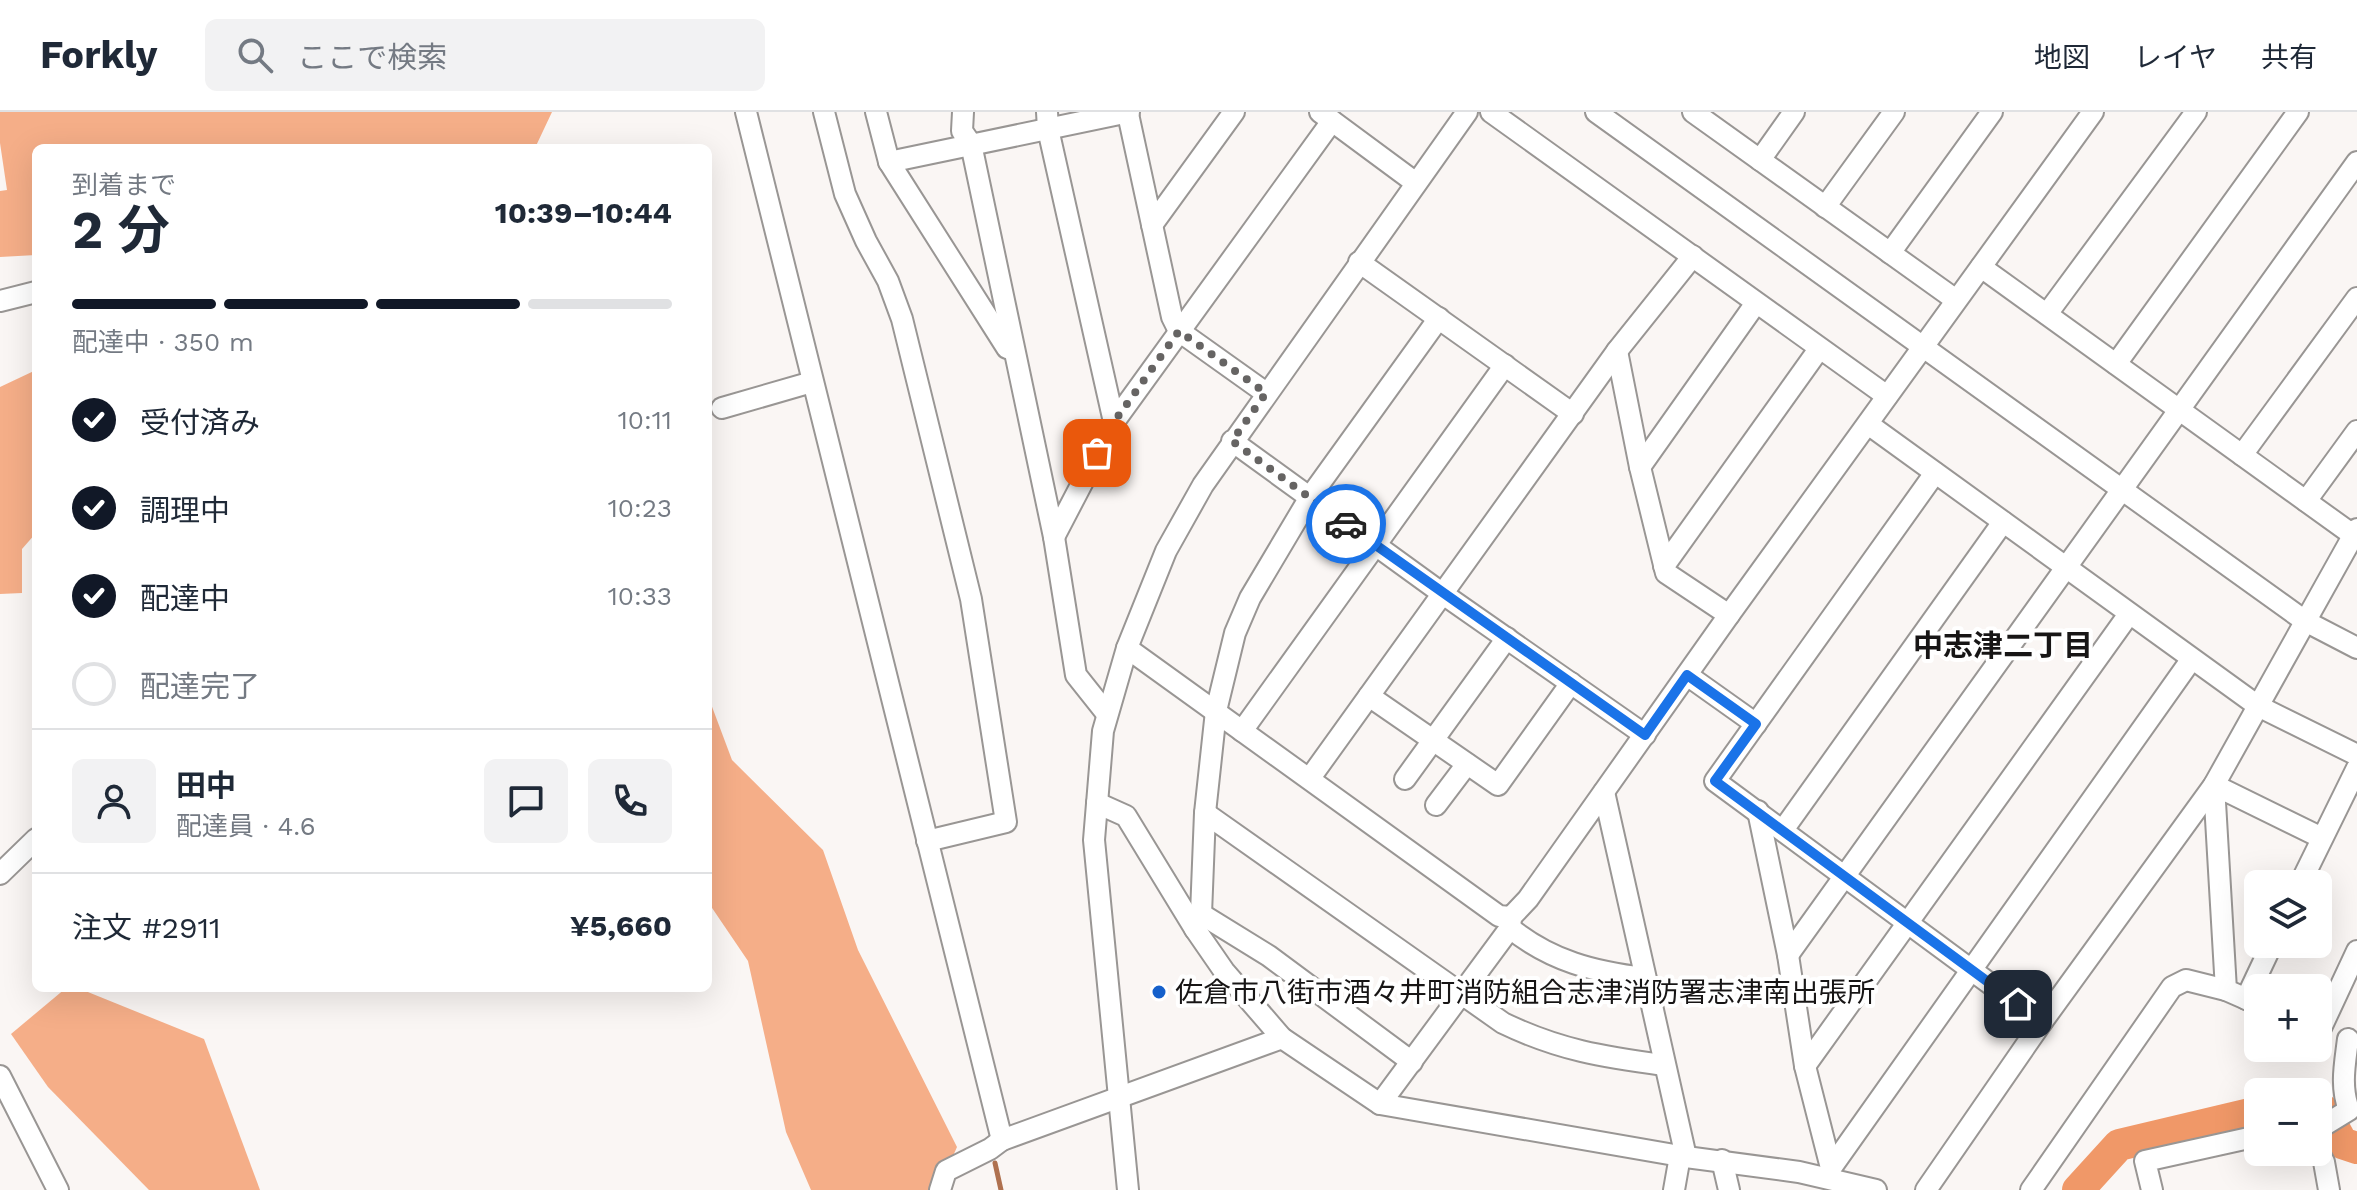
<!DOCTYPE html>
<html lang="ja">
<meta charset="utf-8">
<style>
:root{--surface:#fff;--page:#f2f2f3;--text:#1f2937;--muted:#747a83;--line:#e0e1e3;--accent:#111827}
body{margin:0;font-family:"Work Sans","Noto Sans JP",sans-serif;background:var(--page);color:var(--text);height:100vh;display:flex;flex-direction:column;font-size:30px;white-space:nowrap}
*{box-sizing:border-box;margin:0}
p{font-size:26px;color:var(--muted)}
.icon{flex:none;width:44px;height:44px;fill:none;stroke:currentColor;stroke-width:2;stroke-linecap:round;stroke-linejoin:round}
.map{position:relative;flex:1;overflow:hidden}
.side{position:absolute;left:32px;top:32px;width:680px;height:848px;display:flex;flex-direction:column;background:var(--surface);border-radius:12px;box-shadow:0 8px 32px #0002}
.side>*{flex:none}
.tools{position:absolute;left:2244px;top:758px;display:grid;gap:16px}
.tools a{display:grid;place-items:center;width:88px;height:88px;border-radius:12px;background:var(--surface);box-shadow:0 8px 32px #0002;font-size:40px}
.pin{position:absolute;display:grid;place-items:center;width:68px;height:68px;color:#fff;margin:-34px;border-radius:16px;box-shadow:0 4px 12px #0006}
.courier{position:absolute;display:grid;place-items:center;width:80px;height:80px;margin:-40px;border:6px solid #1a73e8;border-radius:50%;background:#fff;color:#222;box-shadow:0 2px 10px #0007}
.headline em{font-style:normal;font-weight:700}
.headline div{display:flex;flex-direction:column-reverse}
.headline{display:flex;align-items:center;justify-content:space-between;height:136px;padding:0 40px}
h1{font-size:52px;font-weight:700;line-height:60px}
.bar{display:grid;grid-template-columns:repeat(4,1fr);gap:12px 8px;align-content:center;height:96px;padding:0 40px}
.bar i{height:10px;border-radius:6px;background:var(--line)}
.bar .current{background:var(--accent)}
.bar p{grid-column:span 4}
.line{display:flex;align-items:center;gap:20px;padding:0 40px;border-top:2px solid var(--line)}
.line div{flex:1}
.round{display:grid;place-items:center;flex:none;width:84px;height:84px;border-radius:12px;background:var(--page)}
ol{padding:0 40px;list-style:none}
li{display:flex;align-items:center;gap:24px;height:88px}
li p{margin-inline-start:auto}
li .icon{padding:8px;border-radius:50%;background:var(--accent);color:#fff;stroke-width:4}
li:last-child{color:var(--muted)}
li i{width:44px;height:44px;border:4px solid var(--line);border-radius:50%}
header{display:flex;align-items:center;gap:48px;box-sizing:border-box;height:112px;padding:0 40px;background:var(--surface);border-bottom:2px solid var(--line)}
header strong{font-size:38px}
nav{display:flex;gap:44px;margin-inline-start:auto;font-size:28px}
.search{width:560px;height:72px;background:var(--page);display:flex;align-items:center;gap:20px;box-sizing:border-box;padding:0 28px;border-radius:12px;color:var(--muted);font-size:30px}
.map>svg:first-child{display:block}
.forest{fill:#f5ae88}
.lines{fill:none;stroke-linecap:round;stroke-linejoin:round}
.stream{stroke:#af714f;stroke-width:5}
.river{stroke:#f09868;stroke-width:32}
.minor-casing{stroke:#999694;stroke-width:24}
.minor{stroke:#fff;stroke-width:20}
.done{stroke:#666463;stroke-width:8;stroke-dasharray:0 14.4}
.route{stroke:#1a73e8;stroke-width:10}
.poi-dot{fill:#1560cb;stroke:#fff;stroke-width:3}
.labels{text-anchor:middle;stroke-width:8;stroke-linejoin:round;paint-order:stroke}
.poi-label{font-size:28px;fill:#171515;stroke:#fff;text-anchor:start}
.neighbourhood-label{font-size:30px;font-weight:bold;fill:#171515;stroke:#fff}
</style>
<header>
<strong>Forkly</strong>
<div class="search"><svg class="icon" aria-label="search" viewBox="0 0 24 24"><circle cx="10" cy="10" r="6"/><path d="M15 15l6 6"/></svg>ここで検索</div>
<nav><a>地図</a><a>レイヤ</a><a>共有</a></nav>
</header>
<div class="map">
<svg width="2357" height="1078" viewBox="0 0 2357 1078">
<rect width="100%" height="100%" fill="#faf6f4"/>
<g class="forest">
<polygon points="0,0 552,0 535,36 331,36 309,32 300,36 36,36 36,143 0,145 0,79 7,78 0,31"/>
<polygon points="36,258 36,421 22,437 22,481 0,482 0,275"/>
<polygon points="708,584 732,648 823,738 858,838 957,1035 938,1078 811,1078 786,1020 748,849 708,790"/>
<polygon points="66,876 78,876 204,927 260,1078 149,1078 48,975 11,922"/>
</g>
<g class="lines">
<polyline class="stream" points="995,1051 1001,1078"/>
<g class="river">
<polyline points="2318,994 2325,1000 2342,1031 2357,1036"/>
<polyline points="2078,1078 2119,1033 2258,1000"/>
</g>
<g class="minor-casing">
<g id="minor">
<polyline points="746,0 1002,1028 1282,926"/>
<polyline points="824,0 845,82 866,129 888,169 902,207 971,487 1006,710 927,729"/>
<polyline points="876,0 889,50 1007,236"/>
<polyline points="963,0 962,19 971,32 1054,425 1076,563 1107,602"/>
<polyline points="1047,0 1048,17 1114,310"/>
<polyline points="1320,0 1416,71"/>
<polyline points="1491,0 1887,284"/>
<polyline points="1596,0 2305,509 2357,536"/>
<polyline points="1693,0 1956,188"/>
<polyline points="1128,2 1172,205 1179,219 1266,281"/>
<polyline points="1760,48 1794,0"/>
<polyline points="889,50 1129,0"/>
<polyline points="1825,95 1894,0"/>
<polyline points="1152,113 1234,0"/>
<polyline points="1890,141 1992,0"/>
<polyline points="1359,150 1573,302"/>
<polyline points="1981,155 2353,423"/>
<polyline points="0,189 36,180"/>
<polyline points="2047,202 2196,0"/>
<polyline points="1617,239 1640,355 1666,461 1729,503"/>
<polyline points="2116,252 2298,0"/>
<polyline points="722,296 812,270"/>
<polyline points="1868,312 2258,594 2357,643"/>
<polyline points="1232,329 1443,482 1645,623"/>
<polyline points="2242,343 2357,186"/>
<polyline points="1640,355 1756,191"/>
<polyline points="1935,361 1715,669 2042,910"/>
<polyline points="2306,389 2357,319"/>
<polyline points="1054,425 1114,310 1332,9"/>
<polyline points="1664,454 1819,237"/>
<polyline points="1127,536 1499,804 1511,805 1528,787 1729,503 2093,0"/>
<polyline points="1687,563 1756,612"/>
<polyline points="1369,584 1498,673 1571,571"/>
<polyline points="1242,619 1505,253"/>
<polyline points="1310,666 1617,239 1693,144"/>
<polyline points="1405,667 1507,526"/>
<polyline points="1604,680 1686,1045"/>
<polyline points="1097,691 1126,704 1195,817 1224,859 1282,926 1380,992 1686,1045 1799,1060 1876,1078"/>
<polyline points="1436,693 1467,652"/>
<polyline points="1758,699 1788,843 1805,954 1831,1056 1829,1064"/>
<path d="M1205 701 1503 911C1559 938 1603 945 1664 953"/>
<polyline points="1783,718 2003,410"/>
<polyline points="0,762 36,727"/>
<polyline points="2300,772 2357,656"/>
<polyline points="1201,802 1269,844 1412,950"/>
<path d="M1510 816C1551 849 1594 860 1645 866"/>
<polyline points="1195,817 1201,802 1205,701 1216,599 1235,521 1250,486 1310,385 1439,206"/>
<polyline points="1788,843 2357,50"/>
<polyline points="2246,887 2272,832"/>
<polyline points="2258,892 2226,878 2214,673 2322,726"/>
<polyline points="2321,916 2357,839"/>
<polyline points="1805,954 2129,502"/>
<polyline points="0,964 58,1078"/>
<polyline points="1380,992 1510,816 1511,805"/>
<path d="M2318 1017 2349 998C2340 974 2345 952 2348 927"/>
<polyline points="2318,1039 2324,1050 2329,1078"/>
<polyline points="1722,1048 1729,1078"/>
<polyline points="1831,1056 2191,548"/>
<polyline points="940,1078 946,1059 990,1037 1002,1028"/>
<polyline points="1128,1078 1094,728 1103,619 1127,536 1166,439 1203,373 1467,0"/>
<polyline points="1674,1078 1680,1044"/>
<polyline points="1926,1078 2042,910 2214,673 2357,417"/>
<polyline points="2031,1078 2172,875 2186,868 2226,878"/>
<polyline points="2152,1078 2145,1049 2258,1024"/>
</g>
</g>
<use href="#minor" class="minor"/>
</g>
<g class="lines">
<polyline class="done" points="1097,341 1114,310 1179,219 1266,281 1232,329 1346,412"/>
<polyline class="route" points="1346,412 1645,623 1687,563 1756,612 1715,669 2018,892"/>
</g>
<circle class="poi-dot" cx="1159" cy="880" r="8"/>
<g class="labels">
<g class="poi-label">
<text x="1175" y="890">佐倉市八街市酒々井町消防組合志津消防署志津南出張所</text>
</g>
<g class="neighbourhood-label">
<text x="2003" y="544">中志津二丁目</text>
</g>
</g>
</svg>
<div class="tools">
<a><svg class="icon" aria-label="layers" viewBox="0 0 24 24"><path d="M12 4l9 5-9 5-9-5zM3 14l9 5 9-5"/></svg></a>
<a>+</a>
<a>−</a>
</div>
<div class="pin" style="left:1097px;top:341px;background:#ea580c"><svg class="icon" aria-label="bag" viewBox="0 0 24 24"><path d="M5 8h14l-1 12H6zM9 8a3 3 0 0 1 6 0"/></svg></div>
<div class="pin" style="left:2018px;top:892px;background:#1f2937"><svg class="icon" aria-label="home" viewBox="0 0 24 24"><path d="M3 11l9-7 9 7M6 9v11h12V9"/></svg></div>
<div class="courier" style="left:1346px;top:412px"><svg class="icon" aria-label="car" viewBox="0 0 24 24"><path d="M5 17H2v-5l4-1 3-4h7l3 4 3 1v5h-3M9 17h6M6 11h13"/><circle cx="7" cy="17" r="2"/><circle cx="17" cy="17" r="2"/></svg></div>
<section class="side">
<div class="headline"><div><h1>2 分</h1><p>到着まで</p></div><em>10:39–10:44</em></div>
<div class="bar"><i class="current"></i><i class="current"></i><i class="current"></i><i></i><p>配達中 · 350 m</p></div>
<ol>
<li><svg class="icon" aria-label="check" viewBox="0 0 24 24"><path d="M5 12l5 5 9-10"/></svg>受付済み<p>10:11</p></li>
<li><svg class="icon" aria-label="check" viewBox="0 0 24 24"><path d="M5 12l5 5 9-10"/></svg>調理中<p>10:23</p></li>
<li><svg class="icon" aria-label="check" viewBox="0 0 24 24"><path d="M5 12l5 5 9-10"/></svg>配達中<p>10:33</p></li>
<li><i></i>配達完了</li>
</ol>
<div class="line" style="height:144px"><a class="round"><svg class="icon" aria-label="person" viewBox="0 0 24 24"><circle cx="12" cy="8" r="4"/><path d="M4 21q1-7 8-7t8 7"/></svg></a><div><b>田中</b><p>配達員 · 4.6</p></div><a class="round"><svg class="icon" aria-label="chat" viewBox="0 0 24 24"><path d="M4 5h16v11H9l-5 4z"/></svg></a><a class="round"><svg class="icon" aria-label="phone" viewBox="0 0 24 24"><path d="M5 4h4l2 5-3 2q2 4 5 5l2-3 5 2v4C11 20 4 13 5 4z"/></svg></a></div>
<div class="line" style="height:104px"><div>注文 #2911</div><b>¥5,660</b></div>
</section>
</div>
